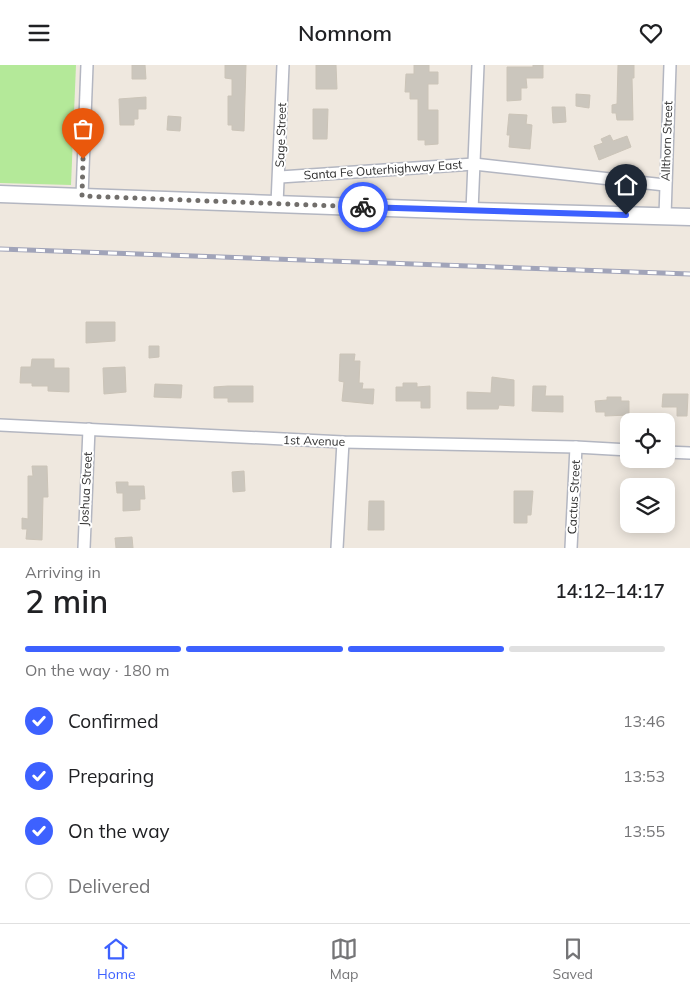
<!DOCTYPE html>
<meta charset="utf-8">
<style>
:root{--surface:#fff;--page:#f6f6f6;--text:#202124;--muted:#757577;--line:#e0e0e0;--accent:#3d61ff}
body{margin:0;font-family:Mulish,sans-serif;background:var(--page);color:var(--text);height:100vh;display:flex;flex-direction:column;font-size:19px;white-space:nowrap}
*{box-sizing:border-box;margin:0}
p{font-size:16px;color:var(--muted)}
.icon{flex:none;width:28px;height:28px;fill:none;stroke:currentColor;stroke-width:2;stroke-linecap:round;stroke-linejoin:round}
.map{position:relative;height:483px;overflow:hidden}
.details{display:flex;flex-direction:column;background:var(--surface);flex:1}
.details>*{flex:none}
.fabs{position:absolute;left:620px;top:348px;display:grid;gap:10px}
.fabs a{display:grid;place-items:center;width:55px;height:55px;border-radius:10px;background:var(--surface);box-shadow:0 2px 12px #0003;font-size:25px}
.pin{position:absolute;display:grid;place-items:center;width:42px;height:42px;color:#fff;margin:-51px -21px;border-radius:50% 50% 50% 0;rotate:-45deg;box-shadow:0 0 5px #0007}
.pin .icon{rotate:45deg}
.courier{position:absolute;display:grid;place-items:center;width:50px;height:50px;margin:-25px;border:4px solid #3d61ff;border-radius:50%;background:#fff;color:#222;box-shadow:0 1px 6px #0007}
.head em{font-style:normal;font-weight:600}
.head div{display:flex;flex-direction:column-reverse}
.head{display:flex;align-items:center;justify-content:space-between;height:85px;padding:0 25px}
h1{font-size:32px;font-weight:600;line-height:38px}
.bar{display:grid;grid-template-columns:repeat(4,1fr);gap:8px 5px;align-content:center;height:60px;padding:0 25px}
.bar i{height:6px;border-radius:4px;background:var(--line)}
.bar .selected{background:var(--accent)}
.bar p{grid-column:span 4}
ol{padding:0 25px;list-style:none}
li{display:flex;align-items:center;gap:15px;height:55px}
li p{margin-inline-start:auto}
li .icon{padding:5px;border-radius:50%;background:var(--accent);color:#fff;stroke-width:4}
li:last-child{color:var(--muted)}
li i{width:28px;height:28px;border:2px solid var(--line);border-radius:50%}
header{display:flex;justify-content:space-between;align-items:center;height:65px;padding:0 25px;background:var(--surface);font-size:22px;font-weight:600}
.tab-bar{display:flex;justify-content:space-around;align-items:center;height:70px;border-top:1px solid var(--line);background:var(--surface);font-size:14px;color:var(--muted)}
.tab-bar a{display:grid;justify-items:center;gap:2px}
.tab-bar .selected{color:var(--accent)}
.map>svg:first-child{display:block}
.green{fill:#b4e999}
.building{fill:#cbc6bd;stroke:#cbc4b8}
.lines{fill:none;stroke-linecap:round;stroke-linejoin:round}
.street-casing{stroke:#b3b6c1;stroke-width:14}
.secondary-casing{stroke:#b3b6c1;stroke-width:19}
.street{stroke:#fff;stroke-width:11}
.secondary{stroke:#fff;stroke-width:16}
.rail-casing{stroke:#a1a4b9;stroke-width:5}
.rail{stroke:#fff;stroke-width:3;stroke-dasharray:9;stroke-linecap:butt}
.done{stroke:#716e6b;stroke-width:5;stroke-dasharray:0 9}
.route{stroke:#3d61ff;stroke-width:6}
.labels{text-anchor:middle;stroke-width:4;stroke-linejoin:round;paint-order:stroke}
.street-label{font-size:12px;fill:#2d2d2d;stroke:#fff}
</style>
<header><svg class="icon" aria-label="menu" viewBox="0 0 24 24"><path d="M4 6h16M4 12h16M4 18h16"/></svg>Nomnom<svg class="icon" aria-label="heart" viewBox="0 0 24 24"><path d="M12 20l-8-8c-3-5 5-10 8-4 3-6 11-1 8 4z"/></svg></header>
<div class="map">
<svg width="690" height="483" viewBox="0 0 690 483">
<rect width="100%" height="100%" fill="#efe8df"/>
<polygon class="green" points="0,0 76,0 71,120 0,118"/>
<g class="building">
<polygon points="132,0 145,0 146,14 132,14"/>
<polygon points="225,0 246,0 244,66 232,65 232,60 228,60 228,31 232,31 232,14 225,13"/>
<polygon points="316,0 336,0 337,24 316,24"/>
<polygon points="414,0 429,0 429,7 438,7 438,19 428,19 428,45 438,45 438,79 425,80 425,75 418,75 418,34 410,34 410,27 405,27 406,9 414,9"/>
<polygon points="533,0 543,0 543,13 526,13 527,23 521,23 521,35 507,36 507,2 533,2"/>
<polygon points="618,0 634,0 634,13 632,13 633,55 617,55 616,48 612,48 612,40 617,39"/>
<polygon points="576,29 590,30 589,43 576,41"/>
<polygon points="146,32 146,44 138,44 138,54 134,54 134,60 120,60 119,34"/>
<polygon points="552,42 565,42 566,57 553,58"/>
<polygon points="313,44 328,44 327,74 313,74"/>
<polygon points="509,49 527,50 526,59 532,60 530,84 509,82 510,70 507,70"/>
<polygon points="168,51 181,52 180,66 167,65"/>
<polygon points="610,70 613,76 627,71 631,82 599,95 594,81 603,78 601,74"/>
<polygon points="86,257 115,257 115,276 86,278"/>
<polygon points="149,281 159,281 159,292 149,293"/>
<polygon points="340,289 355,289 354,296 360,296 359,318 363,318 362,324 374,324 373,339 342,336 344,317 339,316"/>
<polygon points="32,294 54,294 54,303 69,303 69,327 48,326 48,321 32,321 32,318 20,318 21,302 31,302"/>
<polygon points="125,302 126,327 104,329 103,303"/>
<polygon points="492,312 514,315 514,341 499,340 498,344 467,344 467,327 491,328"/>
<polygon points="403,318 417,318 417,322 430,321 430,343 421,343 421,336 396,336 396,322 403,322"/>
<polygon points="155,319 182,320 181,333 154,332"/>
<polygon points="228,321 253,321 253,337 228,337 228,333 214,333 214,322"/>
<polygon points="533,321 546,321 545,331 563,331 563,347 532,346"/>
<polygon points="663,329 688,329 687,351 677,351 677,342 662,342"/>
<polygon points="607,332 621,332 621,336 629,336 629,350 605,351 605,347 596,347 595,336 607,335"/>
<polygon points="32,401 47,401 48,432 43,432 42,475 26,474 27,464 22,464 22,453 28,454 28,411 33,411"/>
<polygon points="244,406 245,426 233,427 232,407"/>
<polygon points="116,417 128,417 128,421 144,421 145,434 140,434 140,445 123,446 123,428 117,428"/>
<polygon points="514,426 533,426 531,450 527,450 527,458 514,458"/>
<polygon points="369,436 384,436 384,465 368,465"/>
<polygon points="132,472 133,483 116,483 115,473"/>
</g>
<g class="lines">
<g class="street-casing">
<g id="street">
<polyline points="280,112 474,99 665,120"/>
<polyline points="82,131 87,0"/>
<polyline points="277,139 283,0"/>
<polyline points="472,146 478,0"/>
<polyline points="665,151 670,0"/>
<polyline points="0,360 343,377 576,382 629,385"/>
<polyline points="666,387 690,388"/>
<polyline points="84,483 89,364"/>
<polyline points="337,483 343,377"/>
<polyline points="571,483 576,382"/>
</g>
</g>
<g class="secondary-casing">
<polyline id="secondary" points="0,129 472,146 690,152"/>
</g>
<use href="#street" class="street"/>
<use href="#secondary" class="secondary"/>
<g class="rail-casing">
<polyline id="rail" points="0,184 690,209"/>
</g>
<use href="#rail" class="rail"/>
</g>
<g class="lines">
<polyline class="done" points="83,94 82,131 363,142"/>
<polyline class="route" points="363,142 626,150"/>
</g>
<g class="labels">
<g class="street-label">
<text transform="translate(281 70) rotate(-88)" y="4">Sage Street</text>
<text transform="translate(667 76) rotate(-88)" y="4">Allthorn Street</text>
<text transform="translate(383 105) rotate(-4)" y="4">Santa Fe Outerhighway East</text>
<text transform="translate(314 376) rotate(2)" y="4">1st Avenue</text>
<text transform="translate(86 424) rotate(-87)" y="4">Joshua Street</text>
<text transform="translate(574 432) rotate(-87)" y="4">Cactus Street</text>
</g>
</g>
</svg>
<div class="fabs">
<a><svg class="icon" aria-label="locate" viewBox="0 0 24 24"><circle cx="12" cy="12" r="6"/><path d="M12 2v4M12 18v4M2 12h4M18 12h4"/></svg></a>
<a><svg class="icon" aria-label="layers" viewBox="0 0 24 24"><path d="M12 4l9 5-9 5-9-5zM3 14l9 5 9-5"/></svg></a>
</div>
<div class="pin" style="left:83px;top:94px;background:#ea580c"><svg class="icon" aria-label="bag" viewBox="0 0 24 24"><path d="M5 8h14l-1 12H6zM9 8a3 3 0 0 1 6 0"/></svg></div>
<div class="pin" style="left:626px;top:150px;background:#1f2937"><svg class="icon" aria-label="home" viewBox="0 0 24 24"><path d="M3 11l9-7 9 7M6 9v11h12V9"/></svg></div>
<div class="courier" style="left:363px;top:142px"><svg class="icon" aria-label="bike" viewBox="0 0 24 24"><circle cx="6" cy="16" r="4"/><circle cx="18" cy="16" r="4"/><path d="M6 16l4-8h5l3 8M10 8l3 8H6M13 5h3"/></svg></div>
</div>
<section class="details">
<div class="head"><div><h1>2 min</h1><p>Arriving in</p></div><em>14:12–14:17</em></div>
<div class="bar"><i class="selected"></i><i class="selected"></i><i class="selected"></i><i></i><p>On the way · 180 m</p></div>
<ol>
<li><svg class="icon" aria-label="check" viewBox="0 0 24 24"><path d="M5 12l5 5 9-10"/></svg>Confirmed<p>13:46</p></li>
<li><svg class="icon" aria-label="check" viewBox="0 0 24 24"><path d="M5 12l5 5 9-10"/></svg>Preparing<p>13:53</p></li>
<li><svg class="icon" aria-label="check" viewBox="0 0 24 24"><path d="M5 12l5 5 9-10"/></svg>On the way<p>13:55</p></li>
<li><i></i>Delivered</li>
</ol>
</section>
<nav class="tab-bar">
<a class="selected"><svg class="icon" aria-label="home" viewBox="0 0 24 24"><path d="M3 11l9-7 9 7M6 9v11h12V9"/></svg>Home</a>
<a><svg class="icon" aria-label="map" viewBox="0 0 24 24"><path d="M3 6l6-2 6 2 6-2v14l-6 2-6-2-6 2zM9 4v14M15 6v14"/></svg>Map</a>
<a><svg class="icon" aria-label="saved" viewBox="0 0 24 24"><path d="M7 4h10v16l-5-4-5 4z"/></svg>Saved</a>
</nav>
